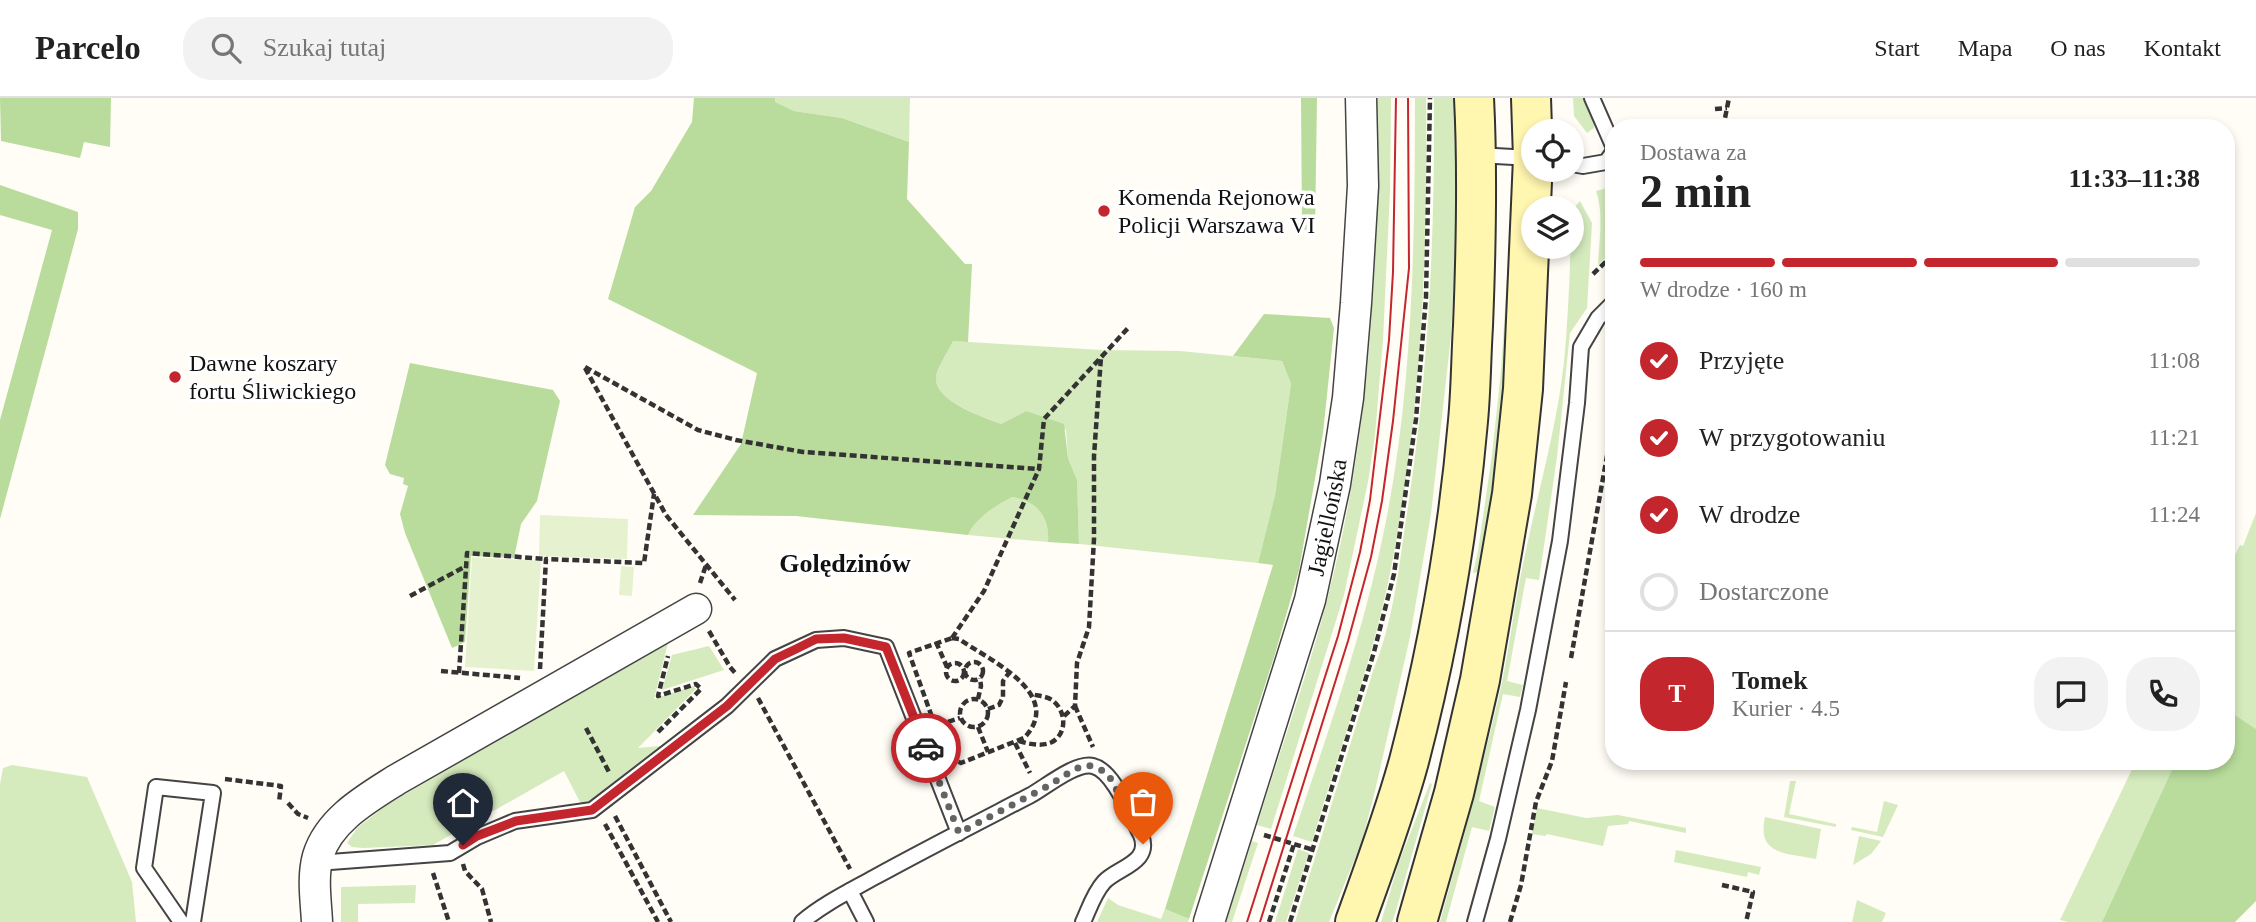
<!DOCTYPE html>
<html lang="pl">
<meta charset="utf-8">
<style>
:root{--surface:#fff;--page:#f2f2f2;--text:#222;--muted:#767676;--line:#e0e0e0;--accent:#c4262e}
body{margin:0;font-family:"Times New Roman",serif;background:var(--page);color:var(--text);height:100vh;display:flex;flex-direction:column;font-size:26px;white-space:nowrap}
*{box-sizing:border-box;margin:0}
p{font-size:23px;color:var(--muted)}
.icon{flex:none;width:38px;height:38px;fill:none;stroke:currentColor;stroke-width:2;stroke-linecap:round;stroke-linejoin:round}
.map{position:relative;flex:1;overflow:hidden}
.side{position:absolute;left:1605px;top:21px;width:630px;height:651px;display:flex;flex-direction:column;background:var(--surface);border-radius:28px;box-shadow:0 4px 10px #0003}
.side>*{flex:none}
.tools{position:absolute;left:1521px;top:21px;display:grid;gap:14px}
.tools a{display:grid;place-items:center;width:63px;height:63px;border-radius:50%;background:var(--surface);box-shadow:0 4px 10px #0003;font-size:35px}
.pin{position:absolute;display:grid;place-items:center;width:60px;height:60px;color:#fff;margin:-72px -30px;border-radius:50% 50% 50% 0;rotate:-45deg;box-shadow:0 0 7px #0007}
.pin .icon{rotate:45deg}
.courier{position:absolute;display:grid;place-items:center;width:70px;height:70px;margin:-35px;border:5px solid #c4262e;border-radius:50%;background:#fff;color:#222;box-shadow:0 2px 9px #0007}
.summary em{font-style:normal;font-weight:700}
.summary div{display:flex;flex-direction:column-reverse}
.summary{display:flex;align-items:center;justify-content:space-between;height:119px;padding:0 35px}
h1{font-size:46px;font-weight:700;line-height:52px}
.bar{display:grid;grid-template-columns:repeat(4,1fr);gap:10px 7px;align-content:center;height:84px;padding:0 35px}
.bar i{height:9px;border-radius:5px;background:var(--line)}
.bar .active{background:var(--accent)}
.bar p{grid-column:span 4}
.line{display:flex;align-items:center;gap:18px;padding:0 35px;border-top:2px solid var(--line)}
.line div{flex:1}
.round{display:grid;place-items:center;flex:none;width:74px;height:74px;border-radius:28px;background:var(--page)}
ol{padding:0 35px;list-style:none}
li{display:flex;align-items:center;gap:21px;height:77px}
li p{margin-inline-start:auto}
li .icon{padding:7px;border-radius:50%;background:var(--accent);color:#fff;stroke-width:4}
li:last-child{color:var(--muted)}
li i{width:38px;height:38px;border:4px solid var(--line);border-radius:50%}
header{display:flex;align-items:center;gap:42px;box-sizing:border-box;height:98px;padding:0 35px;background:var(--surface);border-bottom:2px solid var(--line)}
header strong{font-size:33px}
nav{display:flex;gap:38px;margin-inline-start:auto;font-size:24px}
.search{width:490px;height:63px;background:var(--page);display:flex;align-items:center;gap:18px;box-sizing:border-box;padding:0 24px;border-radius:28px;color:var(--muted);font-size:26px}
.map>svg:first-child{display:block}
.green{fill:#d5ebbd}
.forest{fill:#b9dc9c}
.pitch{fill:#e6f2cf}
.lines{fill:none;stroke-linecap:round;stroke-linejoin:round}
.lane-casing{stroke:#444;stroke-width:18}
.street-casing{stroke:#444;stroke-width:33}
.secondary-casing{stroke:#333;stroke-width:42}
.path{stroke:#333;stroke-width:4.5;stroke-dasharray:7 3.5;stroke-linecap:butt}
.lane{stroke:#fff;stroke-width:14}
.street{stroke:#fff;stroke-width:30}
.secondary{stroke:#fff6b0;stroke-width:38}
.tram{stroke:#c4262e;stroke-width:2}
.done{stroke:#646461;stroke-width:7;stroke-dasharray:0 12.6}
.route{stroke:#c4262e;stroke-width:9}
.poi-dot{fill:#c4262e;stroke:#fff;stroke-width:2.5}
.labels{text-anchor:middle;stroke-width:7;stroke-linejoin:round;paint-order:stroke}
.poi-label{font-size:24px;fill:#111;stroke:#fff;text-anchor:start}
.street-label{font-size:24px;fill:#111;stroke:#fff}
.neighbourhood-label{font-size:26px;font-weight:bold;fill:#111;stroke:#fff}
</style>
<header>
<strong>Parcelo</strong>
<div class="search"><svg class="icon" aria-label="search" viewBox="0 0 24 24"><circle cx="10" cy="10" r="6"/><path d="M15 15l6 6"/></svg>Szukaj tutaj</div>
<nav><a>Start</a><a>Mapa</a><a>O nas</a><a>Kontakt</a></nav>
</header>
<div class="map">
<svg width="2256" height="824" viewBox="0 0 2256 824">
<rect width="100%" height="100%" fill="#fffdf5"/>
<g class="green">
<polygon points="775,0 910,0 909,44 842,20 794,13 775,4"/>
<path d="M1377 0H1391L1390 93 1383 242 1375 337 1368 384 1344 497 1271 731 1257 727C1283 643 1314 560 1334 474 1371 320 1379 158 1377 0Z"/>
<path d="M1415 0H1426C1428 161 1421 327 1388 485 1369 573 1337 658 1312 744L1293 738C1328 634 1365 531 1386 423 1413 287 1415 138 1415 0Z"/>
<path d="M1434 0H1457L1456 137 1451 238 1431 416 1410 539 1375 693 1362 743 1329 824H1295L1373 573C1392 527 1398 477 1405 428 1428 287 1435 143 1434 0Z"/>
<polygon points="1573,0 1585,0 1594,19 1594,30 1587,35 1574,18"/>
<path d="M1611 89 1614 90 1613 152 1598 167C1599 144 1604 115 1596 93Z"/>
<path d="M1512 101C1516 226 1498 350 1480 474L1473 475 1478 453 1492 357 1501 273Z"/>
<path d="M1580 103 1592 125 1587 210 1570 235 1557 359 1539 482 1526 480 1507 583 1523 587 1520 599 1503 596 1479 703 1495 709 1489 733 1472 729 1446 824H1440C1461 749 1481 674 1499 598 1510 550 1515 500 1526 452 1539 390 1557 328 1564 264 1569 213 1570 162 1572 112Z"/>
<path d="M953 243 1102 252 1180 253 1282 263 1291 286 1275 397 1258 465 1079 446 1077 382 1068 360 1066 332 1026 313 1001 326C984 319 932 303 936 279 937 270 949 252 953 243Z"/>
<path d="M1012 399C1036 403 1050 418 1048 444L968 437C976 420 995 408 1012 399Z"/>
<polygon points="2256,415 2256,631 2226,611 2226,475 2240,447 2243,448"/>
<polygon points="668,545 654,601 693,588 696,591 638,650 660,648 582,708 564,673 433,747 363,750 352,749 347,745 357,730 388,706"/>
<polygon points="709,548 724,572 662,592 672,557"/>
<polygon points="2136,663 2176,663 2102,824 2068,824 2060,822"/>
<polygon points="12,667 87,679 132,784 136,824 0,824 0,686 3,670"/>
<polygon points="1790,683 1796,683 1789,716 1836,726 1836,729 1784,719"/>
<polygon points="1430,685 1432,686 1395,816 1392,824 1381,824 1399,764"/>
<polygon points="1884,703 1898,707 1883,739 1851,732 1852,729 1877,734"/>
<polygon points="1537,710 1586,720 1618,717 1686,730 1686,735 1629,723 1628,726 1608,728 1603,748 1547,736 1545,738 1532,736"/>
<path d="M1765 719 1821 731 1816 761C1788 755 1756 758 1765 719Z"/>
<polygon points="1859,738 1881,743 1871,756 1853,767"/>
<polygon points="1252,743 1258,745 1232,824 1226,824"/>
<polygon points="1298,751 1309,755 1286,824 1275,824"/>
<polygon points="1676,752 1761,769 1759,777 1748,774 1747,779 1674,764"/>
<polygon points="416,787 415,805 358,806 358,824 341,824 341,789"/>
<polygon points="1108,800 1118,807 1161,821 1165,811 1189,821 1188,824 1097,824"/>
<polygon points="1857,802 1886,815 1882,824 1852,824"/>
</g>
<g class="forest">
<polygon points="0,0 111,0 110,49 84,44 80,60 1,43"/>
<path d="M694 0H775V4L794 13 842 20 909 44 907 101 965 166H972L968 244 953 243C949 252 937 270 936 279 933 303 983 319 1001 326L1026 313 1064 326 1068 360 1077 382 1079 446 1048 444C1050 418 1036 403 1012 399 995 408 976 420 968 437L796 418 693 417 741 346 757 275 608 201 635 109 651 93 692 24Z"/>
<polygon points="1301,0 1317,0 1315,134 1302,131"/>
<polygon points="0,87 78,114 78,131 0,421 0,322 52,132 0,117"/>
<polygon points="1264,216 1330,220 1334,230 1323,335 1299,472 1275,556 1189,821 1165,811 1273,467 1258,465 1275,397 1291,286 1282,263 1233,258"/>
<polygon points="410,265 553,292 560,303 537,403 521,426 514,460 471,458 465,544 452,550 405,435 400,416 408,388 403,386 404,380 390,376 385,367"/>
<polygon points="2226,611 2256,631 2256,803 2235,824 2102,824 2176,663 2226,663"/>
</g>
<g class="pitch">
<polygon points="540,417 628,421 627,461 539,458"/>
<polygon points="472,459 541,463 534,573 465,569"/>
<polygon points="621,468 634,469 632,498 619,497"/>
</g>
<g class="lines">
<g class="lane-casing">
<g id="lane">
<polyline points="1592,0 1614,50"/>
<polyline points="1478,57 1531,60"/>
<polyline points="1572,66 1583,68 1606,64 1614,53"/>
<polyline points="317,765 450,755 477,739 515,723 592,712 727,608 775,561 816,542 844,540 886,549 959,735"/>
<polyline points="850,793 866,824"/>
<polyline points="181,824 144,770 156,689 213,695 193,824"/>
<path d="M802 824C823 806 850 793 875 779 926 751 979 724 1031 697 1047 688 1076 664 1093 668 1114 673 1131 719 1141 737 1152 765 1118 769 1104 784 1094 795 1089 811 1083 824"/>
<polyline points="1475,824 1498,741 1528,612 1560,443 1577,305 1581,249 1598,220 1614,204"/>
</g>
</g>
<g class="street-casing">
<g id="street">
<path d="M317 824C316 803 312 779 318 758 329 722 366 701 396 682L696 511"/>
<path id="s1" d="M1209 824 1310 502 1335 386 1348 300 1356 205 1363 88 1361 0"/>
</g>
</g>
<g class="secondary-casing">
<g id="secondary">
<path d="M1355 824C1374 771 1394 718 1409 663 1438 552 1458 438 1468 323 1471 292 1471 260 1473 228 1476 152 1478 76 1474 0"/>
<polyline points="1417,824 1454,695 1480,582 1512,396 1523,291 1533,60 1531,0"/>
</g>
</g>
<g class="path">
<polyline points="1715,11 1727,10"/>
<polyline points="1723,30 1729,0"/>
<polyline points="1593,176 1614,156"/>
<polyline points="585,269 698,332 736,342 803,354 1039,371"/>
<polyline points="585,270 666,417 735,502"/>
<polyline points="700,485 706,467"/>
<polyline points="410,498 466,468"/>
<polyline points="709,533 730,569 736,576"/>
<path d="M952 540 959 541C989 562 1066 596 1024 640L961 665 946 658 909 555Z"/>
<polyline points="952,540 984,493 1039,371 1044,321 1129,229"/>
<polyline points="936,544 947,569"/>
<polyline points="1571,560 1610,341 1612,313"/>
<circle cx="974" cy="573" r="9"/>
<circle cx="955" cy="574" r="9"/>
<polyline points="540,571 546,461 644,465 654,396"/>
<polyline points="441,573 520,580"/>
<polyline points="459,575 467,455 546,461"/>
<polyline points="758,600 850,771"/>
<circle cx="974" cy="615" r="14"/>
<polyline points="978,601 981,588 980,580"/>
<polyline points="1075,608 1093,649"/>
<polyline points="988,611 999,607 1003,599 1003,583 1009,575"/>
<polyline points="1064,618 1075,608 1077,565 1089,529 1094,441 1094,358 1101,259"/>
<polyline points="938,627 960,620"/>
<polyline points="978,629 988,654"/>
<polyline points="586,630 610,676"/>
<polyline points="658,634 701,591 696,586 658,598 668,558"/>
<path d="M1019 643C1029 646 1042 649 1052 644 1068 635 1066 612 1052 602 1046 598 1038 598 1031 596"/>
<polyline points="1015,645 1030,675"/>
<polyline points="225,681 281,688 279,704"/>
<polyline points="288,705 298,716 308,720"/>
<polyline points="615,718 671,824"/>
<polyline points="605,726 658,824"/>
<polyline points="1264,737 1314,752"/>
<polyline points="463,766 465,773 482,791 491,824"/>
<polyline points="433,775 449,824"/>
<polyline points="1722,787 1753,794 1746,824"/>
<polyline points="1269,824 1294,746"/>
<polyline points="1290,824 1374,554 1394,476 1416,321 1426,199 1430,0"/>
<polyline points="1510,824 1521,787 1536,704 1552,663 1566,584"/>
</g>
<use href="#lane" class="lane"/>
<use href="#street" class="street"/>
<use href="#secondary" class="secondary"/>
<g class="tram">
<polyline points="1247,824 1338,538 1360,454 1370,402 1389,242 1393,174 1396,0"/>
<polyline points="1260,824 1348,543 1371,459 1382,403 1393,323 1409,170 1408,0"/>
</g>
</g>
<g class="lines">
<polyline class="done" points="926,650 959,735 1048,688 1075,671 1087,667 1098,670 1108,676 1141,737 1143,746"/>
<polyline class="route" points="463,747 477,738 516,723 592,712 727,608 775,561 796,551 816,541 844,540 886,549 926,650"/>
</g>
<g class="poi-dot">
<circle cx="1104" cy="113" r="7"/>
<circle cx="175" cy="279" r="7"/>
</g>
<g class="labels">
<g class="poi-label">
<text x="1118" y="107">Komenda Rejonowa<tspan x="1118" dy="28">Policji Warszawa VI</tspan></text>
<text x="189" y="273">Dawne koszary<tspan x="189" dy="28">fortu Śliwickiego</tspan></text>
</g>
<g class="street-label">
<text dy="8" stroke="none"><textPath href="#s1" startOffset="422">Jagiellońska</textPath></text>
</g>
<g class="neighbourhood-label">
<text x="845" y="474">Golędzinów</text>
</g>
</g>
</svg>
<div class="tools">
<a><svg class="icon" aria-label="locate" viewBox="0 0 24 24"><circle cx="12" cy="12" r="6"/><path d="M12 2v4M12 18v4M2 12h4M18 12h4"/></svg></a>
<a><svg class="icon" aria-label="layers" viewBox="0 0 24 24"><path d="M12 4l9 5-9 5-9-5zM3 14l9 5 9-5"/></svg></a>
</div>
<div class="pin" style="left:1143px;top:746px;background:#ea580c"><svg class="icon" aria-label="bag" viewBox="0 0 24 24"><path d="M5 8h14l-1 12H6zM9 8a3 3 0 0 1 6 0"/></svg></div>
<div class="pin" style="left:463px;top:747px;background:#1f2937"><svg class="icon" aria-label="home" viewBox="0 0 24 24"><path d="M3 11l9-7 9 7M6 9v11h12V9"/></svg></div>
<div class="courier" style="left:926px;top:650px"><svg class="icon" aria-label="car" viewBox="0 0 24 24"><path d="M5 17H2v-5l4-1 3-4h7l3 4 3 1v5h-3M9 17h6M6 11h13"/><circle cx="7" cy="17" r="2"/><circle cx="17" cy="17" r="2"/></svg></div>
<section class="side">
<div class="summary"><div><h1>2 min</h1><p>Dostawa za</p></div><em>11:33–11:38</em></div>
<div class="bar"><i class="active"></i><i class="active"></i><i class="active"></i><i></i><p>W drodze · 160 m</p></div>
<ol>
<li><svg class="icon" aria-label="check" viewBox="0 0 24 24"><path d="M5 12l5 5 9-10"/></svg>Przyjęte<p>11:08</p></li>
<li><svg class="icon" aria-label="check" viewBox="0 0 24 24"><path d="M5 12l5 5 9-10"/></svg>W przygotowaniu<p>11:21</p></li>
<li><svg class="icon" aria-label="check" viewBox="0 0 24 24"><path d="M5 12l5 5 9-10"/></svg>W drodze<p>11:24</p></li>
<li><i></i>Dostarczone</li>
</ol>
<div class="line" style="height:126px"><b class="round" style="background:var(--accent);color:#fff">T</b><div><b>Tomek</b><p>Kurier · 4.5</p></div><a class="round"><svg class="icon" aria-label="chat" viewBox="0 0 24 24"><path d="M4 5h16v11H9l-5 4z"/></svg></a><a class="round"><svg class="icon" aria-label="phone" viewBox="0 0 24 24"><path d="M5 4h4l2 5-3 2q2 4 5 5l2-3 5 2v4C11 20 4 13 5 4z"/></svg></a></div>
</section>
</div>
